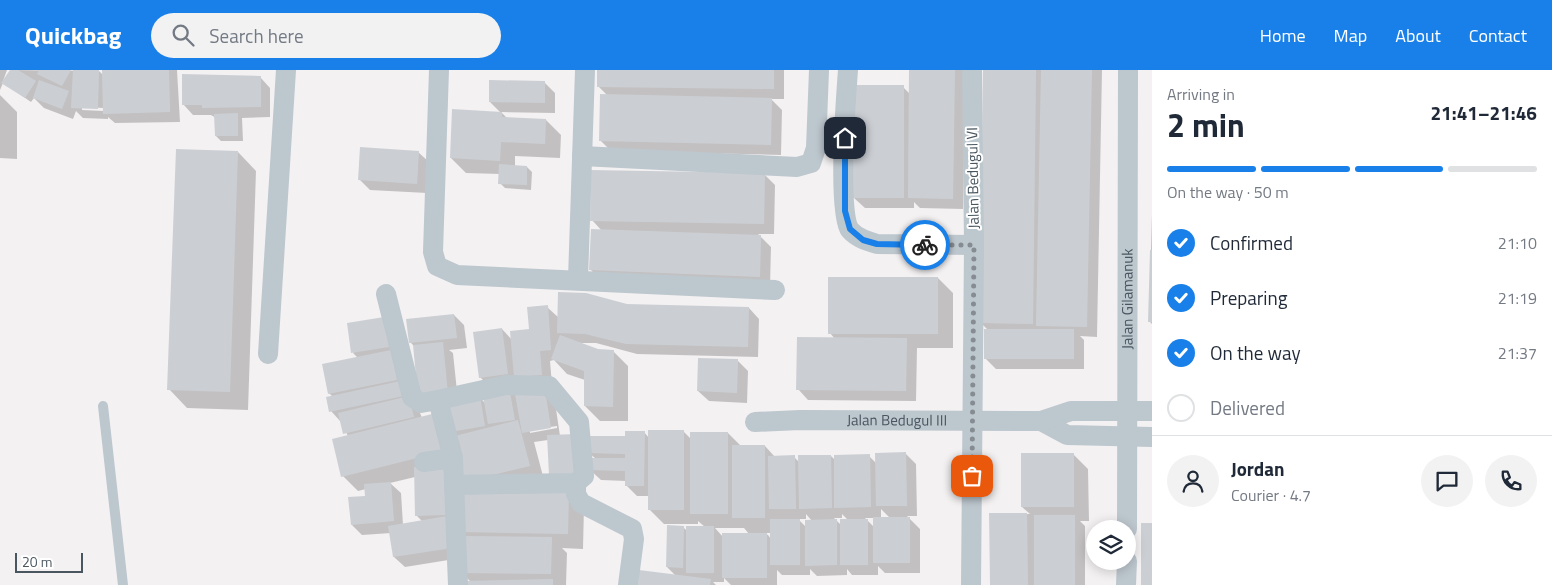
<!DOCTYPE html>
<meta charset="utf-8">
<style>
:root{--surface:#fff;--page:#f2f2f3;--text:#1f2937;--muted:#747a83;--line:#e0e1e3;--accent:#1880e8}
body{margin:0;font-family:"Titillium Web",sans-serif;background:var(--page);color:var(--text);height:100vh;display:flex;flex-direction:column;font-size:19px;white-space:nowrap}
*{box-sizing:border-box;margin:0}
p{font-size:16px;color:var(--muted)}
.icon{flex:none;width:28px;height:28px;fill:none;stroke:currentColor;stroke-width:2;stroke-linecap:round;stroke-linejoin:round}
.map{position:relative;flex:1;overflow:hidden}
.sheet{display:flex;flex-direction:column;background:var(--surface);width:400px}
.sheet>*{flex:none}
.fabs{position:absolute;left:1086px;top:450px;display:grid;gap:10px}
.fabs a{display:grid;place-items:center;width:50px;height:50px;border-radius:50%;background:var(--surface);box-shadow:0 2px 12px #0003;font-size:25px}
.scale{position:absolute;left:15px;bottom:12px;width:68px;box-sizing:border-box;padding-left:5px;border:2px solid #49565f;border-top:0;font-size:14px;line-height:18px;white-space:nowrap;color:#49565f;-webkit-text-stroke:4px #fff;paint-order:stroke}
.pin{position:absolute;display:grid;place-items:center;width:42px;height:42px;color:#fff;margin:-21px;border-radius:10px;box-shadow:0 2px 8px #0006}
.courier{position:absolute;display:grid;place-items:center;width:50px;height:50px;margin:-25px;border:4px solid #1880e8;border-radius:50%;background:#fff;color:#222;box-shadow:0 1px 6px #0007}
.summary em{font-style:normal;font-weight:700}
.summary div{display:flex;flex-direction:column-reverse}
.summary{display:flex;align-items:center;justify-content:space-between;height:85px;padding:0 15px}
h1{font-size:32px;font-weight:700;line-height:38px}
.bar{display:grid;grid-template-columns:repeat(4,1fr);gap:8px 5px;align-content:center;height:60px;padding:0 15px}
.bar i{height:6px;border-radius:4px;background:var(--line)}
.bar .selected{background:var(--accent)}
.bar p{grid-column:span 4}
.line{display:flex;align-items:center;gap:12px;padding:0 15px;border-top:1px solid var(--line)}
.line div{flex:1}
.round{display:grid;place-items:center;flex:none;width:52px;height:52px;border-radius:26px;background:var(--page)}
ol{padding:0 15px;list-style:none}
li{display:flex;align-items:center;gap:15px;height:55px}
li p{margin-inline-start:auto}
li .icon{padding:5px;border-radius:50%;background:var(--accent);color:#fff;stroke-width:4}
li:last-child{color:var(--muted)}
li i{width:28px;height:28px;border:2px solid var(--line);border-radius:50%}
header{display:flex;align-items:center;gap:30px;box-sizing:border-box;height:70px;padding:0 25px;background:var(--accent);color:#fff}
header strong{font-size:24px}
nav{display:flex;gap:28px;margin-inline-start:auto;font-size:18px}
.search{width:350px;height:45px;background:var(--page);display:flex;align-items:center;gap:12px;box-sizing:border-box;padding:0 18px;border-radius:28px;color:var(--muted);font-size:19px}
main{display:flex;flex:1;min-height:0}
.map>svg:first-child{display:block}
.shadow{fill:#0003;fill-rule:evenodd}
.building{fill:#cbcfd4}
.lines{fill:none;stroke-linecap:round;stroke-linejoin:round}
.lane{stroke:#bdc7ce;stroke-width:10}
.street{stroke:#bdc7ce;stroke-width:20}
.done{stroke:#858c92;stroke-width:5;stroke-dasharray:0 9}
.route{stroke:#1880e8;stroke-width:6}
.labels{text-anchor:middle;stroke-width:4;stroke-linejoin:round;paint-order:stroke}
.street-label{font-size:15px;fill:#49565f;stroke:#fff}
</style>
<header>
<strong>Quickbag</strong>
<div class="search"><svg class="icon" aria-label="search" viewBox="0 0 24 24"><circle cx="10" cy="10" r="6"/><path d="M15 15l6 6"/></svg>Search here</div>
<nav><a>Home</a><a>Map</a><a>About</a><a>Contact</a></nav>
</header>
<main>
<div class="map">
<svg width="1152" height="515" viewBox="0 0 1152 515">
<rect width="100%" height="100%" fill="#f4f1f2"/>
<g class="shadow">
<path d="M0 0H7L3 11 11 0 99 1 103 5V0H177L180 52 115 53 108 47V49L83 48 76 41 73 49 44 38 34 28 31 32 3 13 0 20ZM82 37 104 38V41L82 40Z"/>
<polygon points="599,0 784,0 784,29 771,29 782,40 781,85 611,81 600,70 608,26 598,16"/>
<polygon points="911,0 965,0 963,139 920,138 914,132 914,138 865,138 854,128 903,17 910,24"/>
<polygon points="984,0 1102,0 1097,267 1080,266 1084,270 1084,299 996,299 985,288 988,260 981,253"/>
<polygon points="260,7 270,18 270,47 242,48 243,71 221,71 216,66 216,48 211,45 193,45 183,34"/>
<polygon points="545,13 555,23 555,43 501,42 507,48 546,50 561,65 560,88 515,86 515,96 527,97 532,102 531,120 505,118 500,113 500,104 466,103 451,88 501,43 490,32"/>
<polygon points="0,25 17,42 17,89 0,88"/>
<polygon points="238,82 256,101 248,340 187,338 169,319"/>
<polygon points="418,82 429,92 427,123 370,120 359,109"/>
<polygon points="765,105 775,115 774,164 758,164 771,177 770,217 601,210 591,200 602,161 592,150"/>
<polygon points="1152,144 1152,254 1149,251"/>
<polygon points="938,208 953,223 953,278 917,278 916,331 808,330 798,319 835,269 830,263"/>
<polygon points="626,235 749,238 759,249 758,287 637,284 596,273 579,273 598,280 613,281 628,296 628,351 600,351 585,336 585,310 567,304 554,290 550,291 552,315 491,318 480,307 502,259 512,270 530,260 547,237 559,248"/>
<path d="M454 245 464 255 467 278 449 280 453 283 458 331 479 327 485 333 483 322 544 321 555 332 560 366 590 377 644 362 649 368 683 361 691 369 728 363 741 376H765L775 387H794L799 392 831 386 835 390 869 386 876 393 905 383 916 394 917 446H907L920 459V503H885L878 496V505H852L847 499V505L817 506 810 499V505H782L777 500V515H731L724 508V512H713L716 515H639L676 506 667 497 683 457 687 461 705 457 698 451V454H664L649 439V426H637L626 415V411L601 410 589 399 548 370 534 372 544 410 569 422 584 437 583 479 562 478 567 483 566 515H464L471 512 461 502V488L405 497 394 487 391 463 362 465 352 455 367 427 366 419 358 421 343 406 348 366 341 352 331 341 333 327 329 323 358 288 353 283 383 248 422 348 439 343 414 276 410 272ZM557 356V358L530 363V360ZM588 382 596 389H589ZM415 407 416 445 423 452 403 455 401 423 390 413ZM881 439 890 448H881ZM806 444 812 451H806ZM842 444 848 450H842ZM834 448H842V456ZM865 448H874V457ZM798 449H806V457ZM715 458H744L749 464 723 467ZM765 463H771V469L768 465Z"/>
<polygon points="738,291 748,301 747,333 709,331 698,321"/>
<polygon points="1073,384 1088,399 1089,451 1080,451 1085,456 1085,515 991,515 990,445 1030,444 1022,437"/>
</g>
<g class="building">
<polygon points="10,0 18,0 36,11 25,28 1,13"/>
<polygon points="39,0 71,0 62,16 37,4"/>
<polygon points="73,0 99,0 98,39 71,38"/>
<polygon points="102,0 169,0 170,42 103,44"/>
<polygon points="597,0 774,0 774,19 597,17"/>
<polygon points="909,0 955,0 953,129 908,128"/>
<polygon points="983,0 1036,0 1033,254 980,253"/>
<polygon points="1041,0 1092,0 1087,257 1036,256"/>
<polygon points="182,4 261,6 261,37 202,38 202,35 182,35"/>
<polygon points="39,10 69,21 62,39 33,28"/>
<polygon points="489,10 545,11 545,33 489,32"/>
<rect x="853" y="15" width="51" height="113"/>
<polygon points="600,24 772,28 771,75 599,71"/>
<polygon points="452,39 502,42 502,47 546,49 545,74 501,72 500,91 450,88"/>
<polygon points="238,43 238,66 215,66 214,44"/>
<polygon points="360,77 419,81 417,114 358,110"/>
<polygon points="176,79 238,81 230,322 167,320"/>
<polygon points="499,94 527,96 527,115 498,114"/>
<polygon points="591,100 765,103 764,154 590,151"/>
<polygon points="591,159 761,165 760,207 589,200"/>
<polygon points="1150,180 1152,180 1152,252 1148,252"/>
<rect x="828" y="207" width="110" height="57"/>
<polygon points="558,222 586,223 627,234 749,237 748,277 626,274 585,264 557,263"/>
<polygon points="548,235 551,280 540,281 542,305 514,307 510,261 529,259 527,237"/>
<polygon points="454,244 457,268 409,273 406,249"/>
<polygon points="384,247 389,277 351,283 347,253"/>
<polygon points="502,258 508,304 479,308 473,262"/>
<rect x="984" y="259" width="90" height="30"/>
<polygon points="560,265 598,279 614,280 613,337 584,336 584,301 551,289"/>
<polygon points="797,267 907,268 906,321 796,320"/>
<polygon points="443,272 448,324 418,327 413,275"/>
<polygon points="391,280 397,310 328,324 322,294"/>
<polygon points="698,288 738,289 737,323 697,321"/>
<polygon points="405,310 408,325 329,342 326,327"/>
<polygon points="509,317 515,350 488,354 482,321"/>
<polygon points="545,320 551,358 522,363 515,324"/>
<polygon points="409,326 414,347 343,364 338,343"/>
<polygon points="480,326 485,356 450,362 444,332"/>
<polygon points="440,342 449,380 341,407 332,369"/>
<polygon points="518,350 530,396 463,412 451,367"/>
<rect x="648" y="360" width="36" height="80"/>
<polygon points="625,361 645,361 644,416 625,416 625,401 589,400 589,388 625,388 625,384 588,383 588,366 625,366"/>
<rect x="690" y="362" width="38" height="82"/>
<polygon points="578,364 580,404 549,406 547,365"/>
<rect x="732" y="375" width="33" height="73"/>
<polygon points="906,382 907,436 876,436 875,383"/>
<rect x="1021" y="383" width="53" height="54"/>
<polygon points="870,384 871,437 834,438 834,385"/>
<polygon points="795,385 796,439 769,439 768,386"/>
<polygon points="798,385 831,385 832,438 799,439"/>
<polygon points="445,396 447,445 415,446 414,397"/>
<polygon points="391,412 394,451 351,455 348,427 365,426 364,414"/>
<polygon points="460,418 569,421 568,464 459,462"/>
<polygon points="989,443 1027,443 1028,515 990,515"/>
<rect x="1034" y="445" width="41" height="70"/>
<polygon points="447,446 452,478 393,487 388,456"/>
<rect x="873" y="447" width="37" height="46"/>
<rect x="770" y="449" width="30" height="46"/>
<polygon points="837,449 837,495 805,496 805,450"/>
<rect x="840" y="449" width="28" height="46"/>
<rect x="1141" y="453" width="11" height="62"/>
<polygon points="667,455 684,456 683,498 666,497"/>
<rect x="686" y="456" width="28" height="47"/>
<rect x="722" y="463" width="45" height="45"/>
<polygon points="460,466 552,467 551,504 460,503"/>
<polygon points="639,500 711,509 710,515 638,515"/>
<polygon points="553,509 553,515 463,515 463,511"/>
</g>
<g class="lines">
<polyline class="lane" points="103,336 123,515"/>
<g class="street">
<polyline points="439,0 433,182 437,196 457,205 775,220"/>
<path d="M848 0C846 26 837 143 850 160 857 168 867 171 877 174L974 175"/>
<polyline points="582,86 797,97 811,93 816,78 819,0"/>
<polyline points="578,209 585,0"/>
<polyline points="386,224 412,327 421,333 438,330 453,388 458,515"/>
<polyline points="268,284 286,0"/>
<polyline points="438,330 506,315 549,316 579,352 584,406 576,413 454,415"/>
<polyline points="1041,351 1067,365 1152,367"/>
<path id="s1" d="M755 352 800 350 1041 351 1071 341H1152"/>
<polyline points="424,392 453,388"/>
<polyline points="576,413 576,424 581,433 632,459 634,469 628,515"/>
<path id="s2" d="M1127 459 1128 0"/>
<polyline points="971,515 974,175 972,0"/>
<polyline points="1126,515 1127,491"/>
</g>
</g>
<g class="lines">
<polyline class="done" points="925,175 974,175 972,406"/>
<polyline class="route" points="845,68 845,141 850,159 863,170 877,174 925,175"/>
</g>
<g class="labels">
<g class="street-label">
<text transform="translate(973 108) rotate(-91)" y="5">Jalan Bedugul VI</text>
<text dy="5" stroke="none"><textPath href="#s2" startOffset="230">Jalan Gilamanuk</textPath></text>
<text dy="5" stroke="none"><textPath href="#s1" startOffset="142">Jalan Bedugul III</textPath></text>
</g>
</g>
</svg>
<div class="fabs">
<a><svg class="icon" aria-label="layers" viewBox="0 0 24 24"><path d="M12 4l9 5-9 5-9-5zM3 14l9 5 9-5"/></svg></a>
</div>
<div class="scale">20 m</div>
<div class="pin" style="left:972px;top:406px;background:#ea580c"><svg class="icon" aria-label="bag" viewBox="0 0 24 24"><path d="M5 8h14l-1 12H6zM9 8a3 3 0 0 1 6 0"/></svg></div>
<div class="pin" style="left:845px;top:68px;background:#1f2937"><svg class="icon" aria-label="home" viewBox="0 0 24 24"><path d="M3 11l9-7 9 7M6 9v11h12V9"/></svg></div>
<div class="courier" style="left:925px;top:175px"><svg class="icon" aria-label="bike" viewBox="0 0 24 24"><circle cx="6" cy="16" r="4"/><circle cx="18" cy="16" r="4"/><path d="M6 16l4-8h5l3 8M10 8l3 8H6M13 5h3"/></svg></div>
</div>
<section class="sheet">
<div class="summary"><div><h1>2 min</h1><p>Arriving in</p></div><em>21:41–21:46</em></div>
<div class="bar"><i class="selected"></i><i class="selected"></i><i class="selected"></i><i></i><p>On the way · 50 m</p></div>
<ol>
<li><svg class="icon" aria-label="check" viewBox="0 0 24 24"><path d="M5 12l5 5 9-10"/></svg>Confirmed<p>21:10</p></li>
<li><svg class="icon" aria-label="check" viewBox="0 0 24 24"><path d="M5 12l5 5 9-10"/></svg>Preparing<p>21:19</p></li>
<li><svg class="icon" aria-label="check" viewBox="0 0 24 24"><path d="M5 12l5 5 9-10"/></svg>On the way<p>21:37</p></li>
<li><i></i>Delivered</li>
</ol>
<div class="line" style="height:90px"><a class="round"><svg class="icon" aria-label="person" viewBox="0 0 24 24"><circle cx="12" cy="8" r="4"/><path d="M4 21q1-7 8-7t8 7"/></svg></a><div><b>Jordan</b><p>Courier · 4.7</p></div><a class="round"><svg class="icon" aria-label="chat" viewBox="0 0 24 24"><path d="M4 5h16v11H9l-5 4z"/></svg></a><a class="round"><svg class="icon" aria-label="phone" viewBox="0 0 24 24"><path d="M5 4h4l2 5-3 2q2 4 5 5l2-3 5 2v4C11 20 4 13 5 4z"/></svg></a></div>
</section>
</main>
